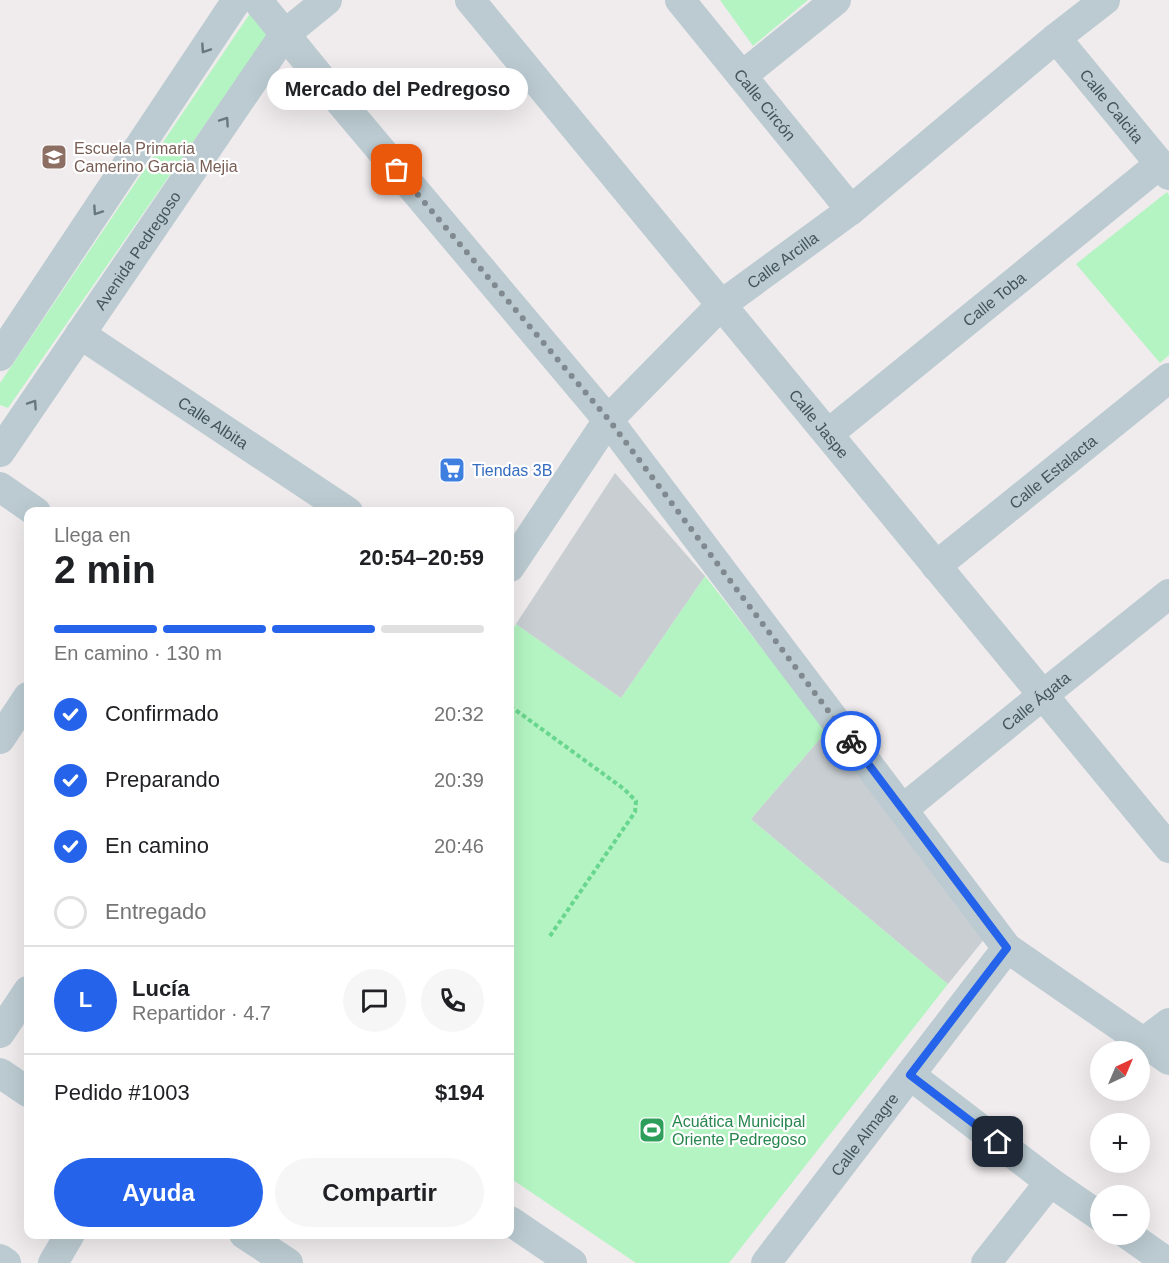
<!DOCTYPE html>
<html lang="es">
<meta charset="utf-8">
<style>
:root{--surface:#fff;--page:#f6f6f6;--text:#202124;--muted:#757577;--line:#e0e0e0;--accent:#2563eb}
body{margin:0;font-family:Helvetica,sans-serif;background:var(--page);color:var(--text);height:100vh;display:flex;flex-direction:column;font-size:22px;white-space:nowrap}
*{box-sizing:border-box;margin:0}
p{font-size:20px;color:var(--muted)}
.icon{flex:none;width:33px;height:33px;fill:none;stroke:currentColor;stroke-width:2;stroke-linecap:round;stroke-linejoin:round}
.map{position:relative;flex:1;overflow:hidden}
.sheet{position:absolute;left:24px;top:507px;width:490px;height:732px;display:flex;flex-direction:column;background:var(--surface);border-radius:12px;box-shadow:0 6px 24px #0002}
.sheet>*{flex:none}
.needle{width:39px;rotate:44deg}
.fabs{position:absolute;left:1090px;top:1041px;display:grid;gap:12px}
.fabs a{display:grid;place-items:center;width:60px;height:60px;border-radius:50%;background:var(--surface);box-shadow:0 6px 24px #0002;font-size:30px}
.pin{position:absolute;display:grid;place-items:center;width:51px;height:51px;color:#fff;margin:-26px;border-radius:12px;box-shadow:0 3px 9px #0006}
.courier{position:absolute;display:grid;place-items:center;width:60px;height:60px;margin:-30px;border:4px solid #2563eb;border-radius:50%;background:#fff;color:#222;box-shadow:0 2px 8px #0007}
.bubble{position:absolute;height:42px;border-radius:21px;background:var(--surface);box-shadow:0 6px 24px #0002;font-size:20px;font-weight:800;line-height:42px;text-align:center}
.headline em{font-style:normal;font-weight:800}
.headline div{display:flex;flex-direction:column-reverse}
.headline{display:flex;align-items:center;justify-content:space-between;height:102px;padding:0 30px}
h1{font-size:39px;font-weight:800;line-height:45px}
.bar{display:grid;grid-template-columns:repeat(4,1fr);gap:9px 6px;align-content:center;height:72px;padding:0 30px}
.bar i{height:8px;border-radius:4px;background:var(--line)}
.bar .on{background:var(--accent)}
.bar p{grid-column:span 4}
.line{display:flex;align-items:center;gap:15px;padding:0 30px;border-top:2px solid var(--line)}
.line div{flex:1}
.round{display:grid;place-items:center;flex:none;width:63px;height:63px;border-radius:32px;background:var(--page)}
ol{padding:0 30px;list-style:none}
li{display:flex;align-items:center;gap:18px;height:66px}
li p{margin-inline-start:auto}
li .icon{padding:6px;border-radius:50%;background:var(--accent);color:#fff;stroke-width:4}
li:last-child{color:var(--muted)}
li i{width:33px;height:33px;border:3px solid var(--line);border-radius:50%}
.cta{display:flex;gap:12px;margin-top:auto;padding:12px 30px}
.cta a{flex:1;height:69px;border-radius:36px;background:var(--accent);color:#fff;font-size:24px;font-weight:800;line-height:69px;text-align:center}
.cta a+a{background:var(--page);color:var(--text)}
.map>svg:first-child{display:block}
.green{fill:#b4f4c2}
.building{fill:#c8ced2}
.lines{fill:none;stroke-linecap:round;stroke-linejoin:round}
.path{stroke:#68d68e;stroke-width:4;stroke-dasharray:4.5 3;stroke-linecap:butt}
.minor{stroke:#bbcbd1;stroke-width:30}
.oneway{stroke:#67787f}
.done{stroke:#80898f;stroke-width:6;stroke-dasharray:0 10.8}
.route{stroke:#2563eb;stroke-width:8}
.labels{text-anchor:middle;stroke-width:4.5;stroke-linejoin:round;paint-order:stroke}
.street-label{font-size:16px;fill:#43545c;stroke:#fff}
.education-label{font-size:16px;fill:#785e54;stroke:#fff;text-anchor:start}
.shop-label{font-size:16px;fill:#366cbe;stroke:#fff;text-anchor:start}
.leisure-label{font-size:16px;fill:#27864d;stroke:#fff;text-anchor:start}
</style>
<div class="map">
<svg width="1169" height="1263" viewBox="0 0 1169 1263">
<rect width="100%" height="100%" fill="#f0eced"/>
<g class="green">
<polygon points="720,0 808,0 753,46"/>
<polygon points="251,12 272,28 8,408 0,405 0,383"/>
<polygon points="1167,192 1169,195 1169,355 1160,363 1076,264"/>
<polygon points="705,576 827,731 751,819 948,984 729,1263 636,1263 510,1178 510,634 516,624 621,698"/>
</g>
<g class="building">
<polygon points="615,473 705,576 621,698 516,624"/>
<polygon points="827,731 986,937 948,984 751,819"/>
</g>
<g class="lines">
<polyline class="path" points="510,706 624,789 636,801 635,812 550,936"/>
<g class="minor">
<polyline points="257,0 337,98 608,420 1007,948 1169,1060"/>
<path id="s1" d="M470 0 1169 848"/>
<path id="s2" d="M680 0 851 210"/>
<path id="s3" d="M1056 38 1169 175"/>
<polyline points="742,76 836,0"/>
<path id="s4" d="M80 334 348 512"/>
<polyline points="0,356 237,0"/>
<path id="s5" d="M828 434 1160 164"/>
<path id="s6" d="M0 452 284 35 327 0"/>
<polyline points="0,487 36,512"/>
<path id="s7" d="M936 566 1169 378"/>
<path id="s8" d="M510 567 608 420 721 305 851 210 1056 38 1105 0"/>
<polyline points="0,739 28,697"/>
<path id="s9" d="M903 809 1043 695 1169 594"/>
<polyline points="0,1033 28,991"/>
<polyline points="1144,1042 1169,1023"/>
<polyline points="0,1073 28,1092"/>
<polyline points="910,1075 1050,1182 1101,1217"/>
<polyline points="510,1221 572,1263"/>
<polyline points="244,1234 288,1263"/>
<polyline points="1127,1234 1168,1263"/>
<polyline points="0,1259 6,1263"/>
<polyline points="53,1263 70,1234"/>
<path id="s10" d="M766 1263 1007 948"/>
<polyline points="986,1263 1050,1182"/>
</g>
</g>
<defs><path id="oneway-chevron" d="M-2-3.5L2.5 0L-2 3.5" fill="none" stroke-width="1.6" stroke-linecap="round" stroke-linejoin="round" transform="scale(1.5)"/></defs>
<g class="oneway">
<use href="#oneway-chevron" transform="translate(205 49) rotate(124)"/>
<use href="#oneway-chevron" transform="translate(225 121) rotate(-56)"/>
<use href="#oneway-chevron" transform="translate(97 211) rotate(124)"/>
<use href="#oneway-chevron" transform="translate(33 404) rotate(-56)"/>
</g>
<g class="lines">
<polyline class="done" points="397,170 609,420 851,741"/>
<polyline class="route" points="851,741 1007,948 910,1075 998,1142"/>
</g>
<defs>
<g id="school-square" transform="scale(1.35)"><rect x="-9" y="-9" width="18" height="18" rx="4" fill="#8d6e63" stroke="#fff"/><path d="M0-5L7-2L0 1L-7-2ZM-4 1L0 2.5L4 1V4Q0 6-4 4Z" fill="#fff"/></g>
<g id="supermarket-square" transform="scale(1.35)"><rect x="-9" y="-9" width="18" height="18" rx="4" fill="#3f7fe0" stroke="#fff"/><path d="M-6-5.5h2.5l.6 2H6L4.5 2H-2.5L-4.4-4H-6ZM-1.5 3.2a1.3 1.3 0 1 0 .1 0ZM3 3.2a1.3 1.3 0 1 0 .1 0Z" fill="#fff"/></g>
<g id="stadium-square" transform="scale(1.35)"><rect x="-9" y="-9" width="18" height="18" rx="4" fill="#2e9e5b" stroke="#fff"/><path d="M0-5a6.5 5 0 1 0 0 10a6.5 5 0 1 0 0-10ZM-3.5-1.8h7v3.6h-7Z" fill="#fff"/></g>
</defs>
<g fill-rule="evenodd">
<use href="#school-square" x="54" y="157"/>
<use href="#supermarket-square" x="452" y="470"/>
<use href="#stadium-square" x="652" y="1130"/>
</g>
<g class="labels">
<g class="street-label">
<text dy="6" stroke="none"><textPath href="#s2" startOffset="135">Calle Circón</textPath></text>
<text dy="6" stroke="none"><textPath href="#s3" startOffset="88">Calle Calcita</textPath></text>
<text dy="6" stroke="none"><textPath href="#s6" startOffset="244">Avenida Pedregoso</textPath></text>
<text dy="6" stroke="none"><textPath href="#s8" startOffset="414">Calle Arcilla</textPath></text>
<text dy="6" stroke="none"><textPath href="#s5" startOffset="214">Calle Toba</textPath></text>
<text dy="6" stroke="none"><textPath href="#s4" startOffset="160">Calle Albita</textPath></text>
<text dy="6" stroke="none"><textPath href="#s1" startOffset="549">Calle Jaspe</textPath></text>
<text dy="6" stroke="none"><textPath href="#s7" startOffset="150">Calle Estalacta</textPath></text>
<text dy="6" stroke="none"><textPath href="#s9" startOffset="171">Calle Ágata</textPath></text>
<text dy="6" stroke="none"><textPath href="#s10" startOffset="162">Calle Almagre</textPath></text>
</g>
<g class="education-label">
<text x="74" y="154">Escuela Primaria<tspan x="74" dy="18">Camerino Garcia Mejia</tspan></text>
</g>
<g class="shop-label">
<text x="472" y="476">Tiendas 3B</text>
</g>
<g class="leisure-label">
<text x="672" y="1127">Acuática Municipal<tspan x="672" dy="18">Oriente Pedregoso</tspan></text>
</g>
</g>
</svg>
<div class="fabs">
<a><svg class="needle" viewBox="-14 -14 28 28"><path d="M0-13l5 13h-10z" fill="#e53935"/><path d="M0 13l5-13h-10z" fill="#757577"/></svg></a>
<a>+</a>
<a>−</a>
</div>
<div class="pin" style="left:397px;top:170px;background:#ea580c"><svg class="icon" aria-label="bag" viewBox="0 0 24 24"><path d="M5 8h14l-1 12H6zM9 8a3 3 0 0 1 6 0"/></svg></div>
<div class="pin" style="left:998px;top:1142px;background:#1f2937"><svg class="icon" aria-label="home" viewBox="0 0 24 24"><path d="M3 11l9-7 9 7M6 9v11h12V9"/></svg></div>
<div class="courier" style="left:851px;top:741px"><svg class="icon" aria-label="bike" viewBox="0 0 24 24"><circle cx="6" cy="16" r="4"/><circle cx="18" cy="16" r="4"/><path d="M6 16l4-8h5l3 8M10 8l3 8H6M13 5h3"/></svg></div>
<div class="bubble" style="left:267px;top:68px;width:261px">Mercado del Pedregoso</div>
<section class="sheet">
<div class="headline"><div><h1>2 min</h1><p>Llega en</p></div><em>20:54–20:59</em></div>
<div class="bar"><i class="on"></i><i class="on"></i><i class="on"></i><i></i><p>En camino · 130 m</p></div>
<ol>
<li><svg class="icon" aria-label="check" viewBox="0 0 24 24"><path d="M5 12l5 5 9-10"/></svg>Confirmado<p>20:32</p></li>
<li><svg class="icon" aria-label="check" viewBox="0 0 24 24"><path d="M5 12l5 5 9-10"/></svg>Preparando<p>20:39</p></li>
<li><svg class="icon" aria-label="check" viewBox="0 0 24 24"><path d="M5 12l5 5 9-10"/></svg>En camino<p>20:46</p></li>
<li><i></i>Entregado</li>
</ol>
<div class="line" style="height:108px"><b class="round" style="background:var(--accent);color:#fff">L</b><div><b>Lucía</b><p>Repartidor · 4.7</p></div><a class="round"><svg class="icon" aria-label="chat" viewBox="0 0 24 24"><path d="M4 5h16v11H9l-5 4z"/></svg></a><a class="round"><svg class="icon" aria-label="phone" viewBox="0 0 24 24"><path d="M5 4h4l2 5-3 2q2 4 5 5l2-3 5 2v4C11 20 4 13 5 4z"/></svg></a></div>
<div class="line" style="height:78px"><div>Pedido #1003</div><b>$194</b></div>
<div class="cta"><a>Ayuda</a><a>Compartir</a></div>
</section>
</div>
